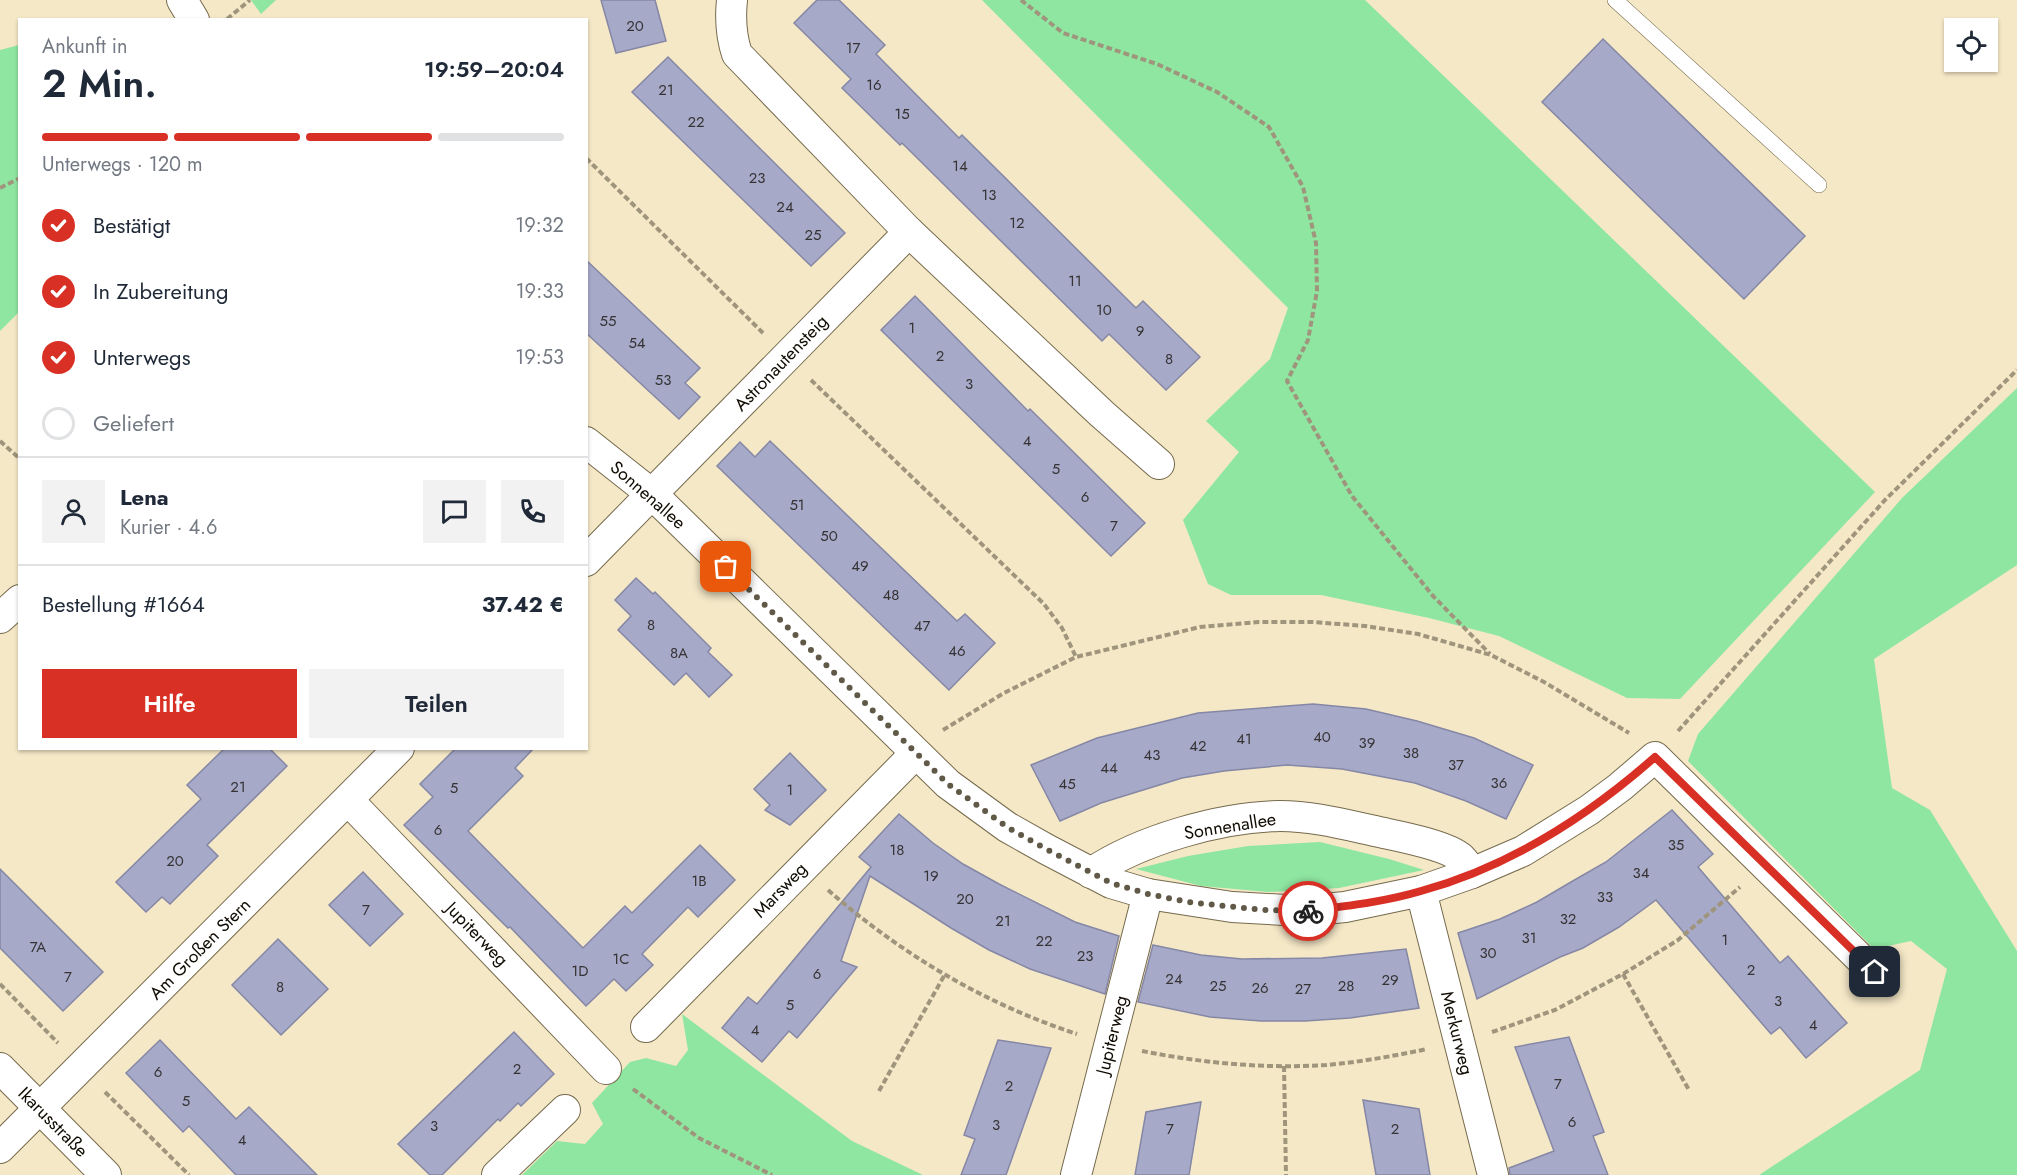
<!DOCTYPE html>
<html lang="de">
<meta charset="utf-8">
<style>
:root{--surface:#fff;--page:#f2f2f3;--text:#1f2937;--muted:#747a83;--line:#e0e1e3;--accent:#d93025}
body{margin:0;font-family:Jost,sans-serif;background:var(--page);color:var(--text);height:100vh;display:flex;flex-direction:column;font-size:22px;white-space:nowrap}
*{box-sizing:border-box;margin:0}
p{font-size:20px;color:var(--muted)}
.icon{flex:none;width:33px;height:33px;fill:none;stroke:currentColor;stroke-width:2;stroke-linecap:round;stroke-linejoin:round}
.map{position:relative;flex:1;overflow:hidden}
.drawer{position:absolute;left:18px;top:18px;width:570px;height:732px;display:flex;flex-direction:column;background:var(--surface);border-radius:0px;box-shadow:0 2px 4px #0004}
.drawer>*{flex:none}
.tools{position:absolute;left:1944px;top:18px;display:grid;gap:12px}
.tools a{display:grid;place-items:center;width:54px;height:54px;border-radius:0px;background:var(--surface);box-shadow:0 2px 4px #0004;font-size:30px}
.pin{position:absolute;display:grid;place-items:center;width:51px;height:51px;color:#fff;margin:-26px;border-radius:12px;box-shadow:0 3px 9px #0006}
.courier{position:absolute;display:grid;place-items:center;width:60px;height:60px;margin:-30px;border:4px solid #d93025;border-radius:50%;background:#fff;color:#222;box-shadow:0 2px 8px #0007}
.head em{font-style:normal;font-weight:600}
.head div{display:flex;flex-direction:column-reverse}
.head{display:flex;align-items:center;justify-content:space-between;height:102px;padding:0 24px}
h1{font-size:39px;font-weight:600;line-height:45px}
.bar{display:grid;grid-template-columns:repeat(4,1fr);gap:9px 6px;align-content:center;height:72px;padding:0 24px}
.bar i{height:8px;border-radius:4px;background:var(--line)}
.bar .current{background:var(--accent)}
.bar p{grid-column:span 4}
.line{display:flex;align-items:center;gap:15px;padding:0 24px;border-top:2px solid var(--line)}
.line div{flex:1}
.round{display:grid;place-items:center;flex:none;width:63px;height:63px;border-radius:0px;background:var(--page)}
ol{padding:0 24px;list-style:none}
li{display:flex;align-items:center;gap:18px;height:66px}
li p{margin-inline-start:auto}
li .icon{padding:6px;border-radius:50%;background:var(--accent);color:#fff;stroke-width:4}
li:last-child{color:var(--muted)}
li i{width:33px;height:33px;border:3px solid var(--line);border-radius:50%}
.action{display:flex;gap:12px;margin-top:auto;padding:12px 24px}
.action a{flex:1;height:69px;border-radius:0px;background:var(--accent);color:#fff;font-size:24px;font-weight:600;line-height:69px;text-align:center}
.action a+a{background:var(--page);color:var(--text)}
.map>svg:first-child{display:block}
.green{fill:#8fe6a1}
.building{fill:#a7a9c9;stroke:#8587a5;stroke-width:1.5}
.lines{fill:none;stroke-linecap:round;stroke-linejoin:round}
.service-casing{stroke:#766a4d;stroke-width:16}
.minor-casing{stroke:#766a4d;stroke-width:32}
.path{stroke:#9f957d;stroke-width:4;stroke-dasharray:6 3;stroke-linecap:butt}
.service{stroke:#fff;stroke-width:15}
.minor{stroke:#fff;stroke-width:30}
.done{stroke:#615948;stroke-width:6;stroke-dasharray:0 10.8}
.route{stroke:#d93025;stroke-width:8}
.labels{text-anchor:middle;stroke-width:4.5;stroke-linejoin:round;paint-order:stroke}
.number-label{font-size:15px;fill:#363334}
.street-label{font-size:18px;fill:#110c03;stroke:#fff}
</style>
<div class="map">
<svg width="2017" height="1175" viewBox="0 0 2017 1175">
<rect width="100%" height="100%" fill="#f5e8c7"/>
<g class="green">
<polygon points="251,0 276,0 261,14"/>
<polygon points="982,0 1365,0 1875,492 1680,699 1627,698 1499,636 1429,618 1321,595 1231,595 1208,584 1183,520 1239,452 1206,421 1270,359 1288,308"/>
<polygon points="19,45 19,312 0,331 0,50"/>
<polygon points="2017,388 2017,565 1874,659 1892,788 1930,810 2017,951 2017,1175 1759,1175 1920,1070 1947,969 1911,941 1874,949 1688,761 1698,734 1902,498"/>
<polygon points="1320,842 1389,859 1424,870 1339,888 1268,892 1201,886 1136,869 1188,856 1248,846"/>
<polygon points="682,1014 852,1141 923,1175 522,1175 557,1141 585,1144 603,1124 592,1103 630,1062 646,1058 676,1066 688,1050"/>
</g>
<g class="building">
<polygon points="601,0 655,0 666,41 616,53"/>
<polygon points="817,0 839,0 885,45 876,54 959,138 962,135 1136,308 1143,301 1200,357 1166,390 1109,334 1102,341 902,143 900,145 842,88 851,79 794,23"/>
<polygon points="1603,39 1805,236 1744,299 1542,102"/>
<polygon points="668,57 845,233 811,266 632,92"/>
<polygon points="586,260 700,368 685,383 700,397 679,419 586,333"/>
<polygon points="915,296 1028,411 1030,409 1145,523 1111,556 881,330"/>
<polygon points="770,441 957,621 965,614 995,643 949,690 717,466 740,442 755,457"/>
<polygon points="636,578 653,594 655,592 711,648 708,652 732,675 709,697 686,673 674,685 618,630 631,616 615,600"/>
<polygon points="1313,704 1366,709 1417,721 1474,738 1533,765 1506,819 1466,801 1415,783 1342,769 1287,765 1224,771 1182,778 1101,803 1060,821 1031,765 1097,738 1198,713"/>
<polygon points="225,748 269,748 287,766 207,845 218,856 170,904 162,897 146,912 116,882 201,799 187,785"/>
<polygon points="456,748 534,748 515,768 523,776 468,831 583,948 625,906 632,913 700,845 735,880 698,917 688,907 642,954 653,965 626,991 614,979 586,1006 510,927 508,928 404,825 433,797 420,784"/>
<polygon points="790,753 826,790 790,825 765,810 770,805 754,789"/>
<polygon points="1672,810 1713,854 1698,867 1780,963 1788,956 1847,1023 1806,1058 1780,1027 1771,1034 1656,900 1619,927 1583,948 1560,957 1477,999 1458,933 1500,919 1537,902 1571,882 1606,862"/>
<polygon points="899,814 933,843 963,864 999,884 1075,922 1119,936 1105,994 1030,969 989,950 951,928 870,876 841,961 857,967 797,1038 789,1031 762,1062 722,1028 748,997 757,1004 871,867 859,857"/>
<polygon points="0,869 103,972 63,1011 0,948"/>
<polygon points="363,872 403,914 370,946 329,905"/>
<polygon points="278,939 328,989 281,1035 232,985"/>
<polygon points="1153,945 1201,955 1242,959 1322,958 1406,949 1419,1008 1350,1018 1305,1021 1261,1021 1210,1017 1138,1002"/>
<polygon points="514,1032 554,1074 521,1106 518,1103 500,1121 498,1119 442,1175 430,1175 398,1144"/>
<polygon points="1569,1037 1604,1132 1593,1136 1608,1175 1510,1175 1509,1168 1554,1151 1515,1047"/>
<polygon points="160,1040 236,1119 249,1107 317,1175 236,1175 189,1126 183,1132 126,1073"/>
<polygon points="998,1040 1051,1048 1006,1175 961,1175 975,1139 964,1135"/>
<polygon points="1363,1100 1419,1109 1430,1175 1376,1175"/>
<polygon points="1201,1102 1189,1175 1135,1175 1146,1112"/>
</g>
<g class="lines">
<g class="service-casing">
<polyline id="service" points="1615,0 1819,185"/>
</g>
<g class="minor-casing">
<g id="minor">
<polyline points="182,0 194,20"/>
<path d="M732 0C730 19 731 36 737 54L909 232 1102 414 1159 464"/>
<polyline points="586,442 653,495 948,784 1007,827 1046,849 1111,883 1148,894 1232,907 1303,911 1345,907 1421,891 1472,873 1523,851 1589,810 1620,787 1655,757 1883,981"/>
<polyline points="586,561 909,232"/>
<polyline points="0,618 20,600"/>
<polyline points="348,800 606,1069"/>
<path d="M1091 873C1140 840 1220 817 1280 816 1315 816 1350 826 1384 833 1403 837 1448 846 1461 858 1465 862 1469 868 1472 873"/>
<polyline points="1421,891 1493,1175"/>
<polyline points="646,1027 915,754"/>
<polyline points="0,1068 106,1175"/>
<polyline points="0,1148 399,748"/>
<polyline points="497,1175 565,1110"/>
<polyline points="1076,1175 1148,894"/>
</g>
</g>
<g class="path">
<polyline points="1021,0 1063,33 1157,64 1217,92 1269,127 1303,187 1316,243 1317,291 1308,340 1287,381 1352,496 1433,596 1490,654"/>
<polyline points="227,19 250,0"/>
<polyline points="586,158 763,333"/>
<polyline points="0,188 20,178"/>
<polyline points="811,380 1044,604 1062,628 1076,657"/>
<polyline points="0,441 20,459"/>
<polyline points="943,730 1004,693 1076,657 1200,627 1258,622 1313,622 1365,626 1418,634 1491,655 1544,682 1629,733"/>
<polyline points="1678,731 1885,500 2017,370"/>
<path d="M828 890C901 954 985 1004 1077 1034"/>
<polyline points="1623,974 1689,1090"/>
<polyline points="0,984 58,1043"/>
<polyline points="1492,1032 1555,1010 1623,974 1678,940 1740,887"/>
<path d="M1142 1051C1202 1063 1266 1069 1326 1065 1360 1062 1394 1056 1427 1049"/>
<polyline points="1284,1066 1286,1175"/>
<polyline points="633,1089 699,1138 772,1175"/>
<polyline points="879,1091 944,976"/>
<polyline points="105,1092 189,1175"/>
</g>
<use href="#service" class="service"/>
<use href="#minor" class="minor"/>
</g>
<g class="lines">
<polyline class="done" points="726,567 948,784 1007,827 1046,849 1111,883 1148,894 1188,902 1263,910 1308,911"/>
<path class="route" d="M1308 911C1346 906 1384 902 1421 891 1509 867 1587 817 1655 757L1875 972"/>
</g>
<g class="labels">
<g class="number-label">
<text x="635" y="31">20</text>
<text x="853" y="53">17</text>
<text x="874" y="90">16</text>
<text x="666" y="95">21</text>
<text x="902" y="119">15</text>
<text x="696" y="127">22</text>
<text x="960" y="171">14</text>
<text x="757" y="183">23</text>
<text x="989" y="200">13</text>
<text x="785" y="212">24</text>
<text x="1017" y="228">12</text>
<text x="813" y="240">25</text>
<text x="1075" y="286">11</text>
<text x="1104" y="315">10</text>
<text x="608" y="326">55</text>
<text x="912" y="333">1</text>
<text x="1140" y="336">9</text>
<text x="637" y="348">54</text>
<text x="940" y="361">2</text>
<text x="1169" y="364">8</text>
<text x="663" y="385">53</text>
<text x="969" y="389">3</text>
<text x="1027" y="446">4</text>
<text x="1056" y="474">5</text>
<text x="1085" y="502">6</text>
<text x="797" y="510">51</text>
<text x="1114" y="531">7</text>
<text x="829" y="541">50</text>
<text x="860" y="571">49</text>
<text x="891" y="600">48</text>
<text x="651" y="630">8</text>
<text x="922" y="631">47</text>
<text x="957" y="656">46</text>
<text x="679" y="658">8A</text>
<text x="1322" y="742">40</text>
<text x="1244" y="744">41</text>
<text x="1367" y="748">39</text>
<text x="1198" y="751">42</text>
<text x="1411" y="758">38</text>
<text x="1152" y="760">43</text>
<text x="1456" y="770">37</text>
<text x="1109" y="773">44</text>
<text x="1499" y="788">36</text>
<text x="1067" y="789">45</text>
<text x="238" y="792">21</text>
<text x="454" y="793">5</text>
<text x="790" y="795">1</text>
<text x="438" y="835">6</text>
<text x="1676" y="850">35</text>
<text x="897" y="855">18</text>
<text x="175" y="866">20</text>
<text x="1641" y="878">34</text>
<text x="931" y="881">19</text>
<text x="699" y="886">1B</text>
<text x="1605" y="902">33</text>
<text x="965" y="904">20</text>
<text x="366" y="915">7</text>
<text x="1568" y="924">32</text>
<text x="1003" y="926">21</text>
<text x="1529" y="943">31</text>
<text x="1725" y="945">1</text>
<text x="1044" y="946">22</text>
<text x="38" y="952">7A</text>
<text x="1488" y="958">30</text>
<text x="1085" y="961">23</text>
<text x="621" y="964">1C</text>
<text x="1751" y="975">2</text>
<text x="580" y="976">1D</text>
<text x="817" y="979">6</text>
<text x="68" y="982">7</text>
<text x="1174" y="984">24</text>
<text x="1390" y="985">29</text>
<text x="1218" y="991">25</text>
<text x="1346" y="991">28</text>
<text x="280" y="992">8</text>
<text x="1260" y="993">26</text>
<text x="1303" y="994">27</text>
<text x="1778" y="1006">3</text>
<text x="790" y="1010">5</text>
<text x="1813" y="1030">4</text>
<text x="755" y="1035">4</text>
<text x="517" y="1074">2</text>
<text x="158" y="1077">6</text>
<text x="1558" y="1089">7</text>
<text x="1009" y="1091">2</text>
<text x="186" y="1106">5</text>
<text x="1572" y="1127">6</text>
<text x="996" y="1130">3</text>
<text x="434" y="1131">3</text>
<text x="1170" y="1134">7</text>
<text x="1395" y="1134">2</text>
<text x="242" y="1145">4</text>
</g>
<g class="street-label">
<text transform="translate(781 363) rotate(-46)" y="6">Astronautensteig</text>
<text transform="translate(648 495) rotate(41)" y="6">Sonnenallee</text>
<text transform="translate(1230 826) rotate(-9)" y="6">Sonnenallee</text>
<text transform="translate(780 890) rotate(-46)" y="6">Marsweg</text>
<text transform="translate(477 934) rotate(46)" y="6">Jupiterweg</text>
<text transform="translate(200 949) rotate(-45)" y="6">Am Großen Stern</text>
<text transform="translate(1457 1033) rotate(76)" y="6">Merkurweg</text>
<text transform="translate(1112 1035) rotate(-76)" y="6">Jupiterweg</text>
<text transform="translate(53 1122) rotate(45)" y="6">Ikarusstraße</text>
</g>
</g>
</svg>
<div class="tools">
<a><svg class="icon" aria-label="locate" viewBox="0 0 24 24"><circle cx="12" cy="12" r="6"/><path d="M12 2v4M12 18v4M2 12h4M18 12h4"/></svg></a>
</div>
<div class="pin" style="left:726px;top:567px;background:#ea580c"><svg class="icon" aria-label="bag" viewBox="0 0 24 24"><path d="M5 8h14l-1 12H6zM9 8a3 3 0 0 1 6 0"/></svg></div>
<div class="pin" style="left:1875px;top:972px;background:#1f2937"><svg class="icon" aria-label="home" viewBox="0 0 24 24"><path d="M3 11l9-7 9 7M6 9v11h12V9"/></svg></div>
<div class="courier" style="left:1308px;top:911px"><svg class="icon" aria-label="bike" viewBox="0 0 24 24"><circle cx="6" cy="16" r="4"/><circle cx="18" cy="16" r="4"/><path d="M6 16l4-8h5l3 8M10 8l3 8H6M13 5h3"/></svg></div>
<section class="drawer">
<div class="head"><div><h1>2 Min.</h1><p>Ankunft in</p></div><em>19:59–20:04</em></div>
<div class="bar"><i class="current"></i><i class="current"></i><i class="current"></i><i></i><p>Unterwegs · 120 m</p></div>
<ol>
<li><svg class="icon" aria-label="check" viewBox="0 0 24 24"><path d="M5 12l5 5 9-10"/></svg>Bestätigt<p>19:32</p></li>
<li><svg class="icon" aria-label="check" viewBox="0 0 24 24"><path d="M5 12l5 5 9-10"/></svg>In Zubereitung<p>19:33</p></li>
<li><svg class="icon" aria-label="check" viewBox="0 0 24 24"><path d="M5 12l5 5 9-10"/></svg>Unterwegs<p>19:53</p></li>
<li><i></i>Geliefert</li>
</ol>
<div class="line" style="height:108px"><a class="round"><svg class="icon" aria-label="person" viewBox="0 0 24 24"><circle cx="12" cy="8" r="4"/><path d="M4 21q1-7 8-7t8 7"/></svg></a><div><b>Lena</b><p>Kurier · 4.6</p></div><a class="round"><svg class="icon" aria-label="chat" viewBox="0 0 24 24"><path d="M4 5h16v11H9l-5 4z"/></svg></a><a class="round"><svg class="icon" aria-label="phone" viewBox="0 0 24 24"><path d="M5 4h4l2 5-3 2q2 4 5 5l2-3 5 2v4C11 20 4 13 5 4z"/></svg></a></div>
<div class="line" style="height:78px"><div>Bestellung #1664</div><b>37.42 €</b></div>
<div class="action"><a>Hilfe</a><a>Teilen</a></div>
</section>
</div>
